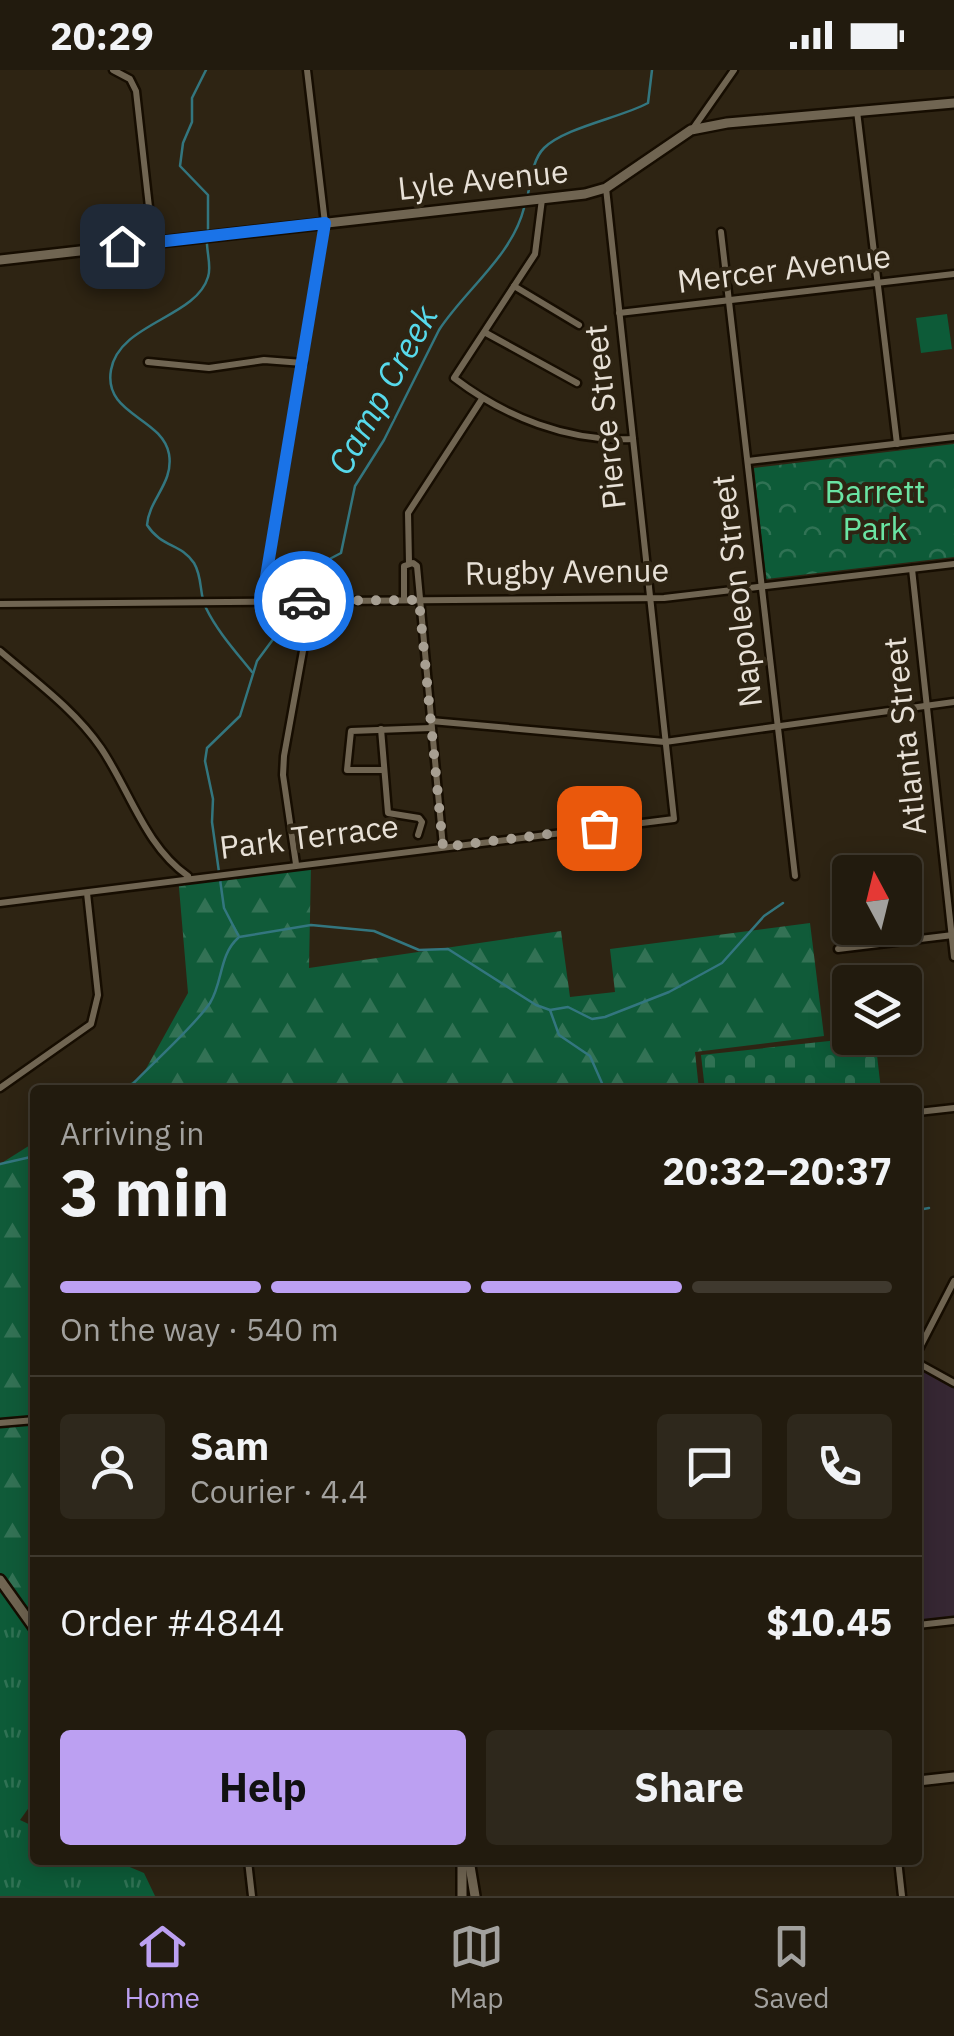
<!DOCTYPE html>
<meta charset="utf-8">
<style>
:root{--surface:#221b0e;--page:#2e281c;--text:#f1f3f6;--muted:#a2a19e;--line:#3f392e;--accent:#bca0f2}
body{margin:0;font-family:"IBM Plex Sans",sans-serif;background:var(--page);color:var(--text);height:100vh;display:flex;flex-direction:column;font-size:38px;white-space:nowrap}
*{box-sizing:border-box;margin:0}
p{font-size:32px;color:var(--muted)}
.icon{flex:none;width:55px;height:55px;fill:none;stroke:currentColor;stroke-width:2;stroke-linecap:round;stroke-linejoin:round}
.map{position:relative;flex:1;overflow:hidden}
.details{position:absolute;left:30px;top:1015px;width:892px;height:780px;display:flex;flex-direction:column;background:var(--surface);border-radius:10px;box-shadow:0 5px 25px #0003,0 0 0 2px var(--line)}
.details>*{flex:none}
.needle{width:65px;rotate:353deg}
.buttons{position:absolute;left:832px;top:785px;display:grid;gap:20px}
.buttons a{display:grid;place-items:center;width:90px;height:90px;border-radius:10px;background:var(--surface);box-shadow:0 5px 25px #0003,0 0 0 2px var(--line);font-size:50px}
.pin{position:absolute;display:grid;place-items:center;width:85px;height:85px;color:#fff;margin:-42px;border-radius:20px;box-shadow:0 5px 15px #0006}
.courier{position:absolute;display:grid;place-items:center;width:100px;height:100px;margin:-50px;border:8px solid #1a73e8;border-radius:50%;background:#fff;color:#222;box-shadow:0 2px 12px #0007}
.head em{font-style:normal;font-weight:800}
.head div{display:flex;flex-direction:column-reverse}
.head{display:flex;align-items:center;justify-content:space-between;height:170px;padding:0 30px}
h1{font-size:65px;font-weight:800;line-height:75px}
.bar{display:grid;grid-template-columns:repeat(4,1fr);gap:15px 10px;align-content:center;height:120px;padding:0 30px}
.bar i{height:12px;border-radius:8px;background:var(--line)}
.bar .active{background:var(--accent)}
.bar p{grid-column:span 4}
.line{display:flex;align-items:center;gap:25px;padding:0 30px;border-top:2px solid var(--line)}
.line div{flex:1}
.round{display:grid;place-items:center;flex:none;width:105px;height:105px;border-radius:10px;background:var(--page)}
.button{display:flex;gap:20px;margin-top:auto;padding:20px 30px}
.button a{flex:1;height:115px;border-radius:10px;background:var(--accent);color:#111;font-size:40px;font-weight:800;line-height:115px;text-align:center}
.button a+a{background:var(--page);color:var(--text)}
.status{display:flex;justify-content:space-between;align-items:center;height:70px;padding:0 50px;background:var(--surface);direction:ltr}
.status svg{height:28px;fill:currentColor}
.tabs{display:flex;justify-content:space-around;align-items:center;height:140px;border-top:2px solid var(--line);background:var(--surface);font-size:28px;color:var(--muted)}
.tabs a{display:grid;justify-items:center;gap:5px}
.tabs .active{color:var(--accent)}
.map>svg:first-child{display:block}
.education{fill:#362733}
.grass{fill:url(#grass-tufts)}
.forest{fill:url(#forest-firs)}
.cemetery{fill:url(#cemetery-stones)}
.park{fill:url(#park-crowns)}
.garden{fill:#0d5b38}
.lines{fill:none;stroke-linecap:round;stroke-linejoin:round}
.stream{stroke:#33767f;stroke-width:2.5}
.street-casing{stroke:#160d01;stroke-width:11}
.secondary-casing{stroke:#160d01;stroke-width:14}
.street{stroke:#706552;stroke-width:6}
.secondary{stroke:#706552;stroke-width:9}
.done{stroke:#a79f92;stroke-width:10;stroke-dasharray:0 18}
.route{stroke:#1a73e8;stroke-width:12}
.labels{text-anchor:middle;stroke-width:8;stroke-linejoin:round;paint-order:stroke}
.street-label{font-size:32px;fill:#e8e1d7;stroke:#2e2413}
.park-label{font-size:32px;fill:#6ae4a3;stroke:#2e2413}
.water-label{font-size:35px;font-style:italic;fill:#57d9eb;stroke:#2e2413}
</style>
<div class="status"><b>20:29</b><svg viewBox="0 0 49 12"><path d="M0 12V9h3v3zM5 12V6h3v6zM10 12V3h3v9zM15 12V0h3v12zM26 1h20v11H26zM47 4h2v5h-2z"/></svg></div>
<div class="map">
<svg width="954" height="1826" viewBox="0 0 954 1826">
<defs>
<pattern id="grass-tufts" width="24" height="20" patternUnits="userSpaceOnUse" patternTransform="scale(2.5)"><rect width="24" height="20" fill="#0d5b38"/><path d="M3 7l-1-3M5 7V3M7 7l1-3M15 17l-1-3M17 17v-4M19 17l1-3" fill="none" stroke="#307254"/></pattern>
<pattern id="forest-firs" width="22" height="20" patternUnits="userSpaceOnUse" patternTransform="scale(2.5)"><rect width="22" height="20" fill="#105b39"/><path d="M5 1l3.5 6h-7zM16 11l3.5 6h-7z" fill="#337255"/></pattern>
<pattern id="cemetery-stones" width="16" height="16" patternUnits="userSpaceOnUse" patternTransform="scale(2.5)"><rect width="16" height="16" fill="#0d5b38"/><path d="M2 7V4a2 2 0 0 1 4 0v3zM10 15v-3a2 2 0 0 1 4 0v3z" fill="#307254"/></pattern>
<pattern id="park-crowns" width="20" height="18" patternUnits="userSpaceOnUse" patternTransform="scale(2.5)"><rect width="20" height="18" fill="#0d5b38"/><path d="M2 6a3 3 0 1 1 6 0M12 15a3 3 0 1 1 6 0" fill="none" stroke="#307254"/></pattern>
</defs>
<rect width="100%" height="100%" fill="#2e2413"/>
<polygon class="education" points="918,1293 954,1313 954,1551 918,1555"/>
<polygon class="grass" points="0,1509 35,1556 35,1729 20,1750 35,1757 35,1790 113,1790 144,1803 155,1826 0,1826"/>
<g class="forest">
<polygon points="311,795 309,898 561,861 570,927 615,922 610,879 810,853 824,966 695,982 699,1020 119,1020 142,1006 188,923 178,806"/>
<polygon points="35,1072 35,1556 0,1509 0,1094"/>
</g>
<polygon class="cemetery" points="857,968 875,968 881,1020 705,1020 701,985"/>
<polygon class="park" points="954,374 954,487 766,509 754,398"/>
<polygon class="garden" points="947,244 952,279 921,283 916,248"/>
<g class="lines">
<g class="stream">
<polyline points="206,0 192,28 192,52 183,73 180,96 208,125 208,161"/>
<path d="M528 124C531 109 533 89 544 78 566 57 620 48 648 33L652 0"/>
<path d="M207 169C206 181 212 196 208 207 196 248 119 253 111 300 103 345 162 347 169 384 174 413 149 429 147 455 162 478 181 473 194 493 203 508 199 525 206 538 217 561 236 582 252 602"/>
<path d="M301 525 304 501 309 495 322 493 341 483 355 416 384 370 439 260C465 220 512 186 524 138"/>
<polyline points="238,865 224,838 212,752 213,729 205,691 207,678 240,646 257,591 274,568 291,553 301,533"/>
<polyline points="239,867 311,855 374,861 419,880 448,879 536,935 550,940 568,937 592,949 605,947 669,922 722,893 764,846 783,833"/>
<polyline points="550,940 559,965 590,986 605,1020"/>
<path d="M127 1020C149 996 193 958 210 933 223 912 219 885 238 868"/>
<polyline points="0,1094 35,1086"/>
<polyline points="918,1140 929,1138"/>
</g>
<g class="street-casing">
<g id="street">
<polyline points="113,0 130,9 136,21 153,173"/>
<polyline points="857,41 897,374"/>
<polyline points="692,60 734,0"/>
<path d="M542 129 535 184 454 308C505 347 568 372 633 369"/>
<polyline points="721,162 795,806"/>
<polyline points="514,216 579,255"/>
<polyline points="619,243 954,204"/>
<polyline points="486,263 577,313"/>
<polyline points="148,292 209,298 264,290 303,293"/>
<polyline points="748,391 954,367"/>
<polyline points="409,493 408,443 482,329"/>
<polyline points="912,499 954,887"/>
<polyline points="404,530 404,496 413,493 417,496 443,777"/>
<polyline points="262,531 325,153 307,0"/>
<polyline points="0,534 664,528 954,494"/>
<path d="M0 581C35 611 75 640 101 678 130 721 145 776 188 806"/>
<polyline points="431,651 665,672 954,632"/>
<polyline points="381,659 388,743 419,748 422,752 418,765"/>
<polyline points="384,700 347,700 351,661 431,658"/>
<polyline points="296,794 283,705 284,686 312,531"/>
<polyline points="0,833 674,749 606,118"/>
<polyline points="838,879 953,865"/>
<polyline points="0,1018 91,954 98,925 87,823"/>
<polyline points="918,1042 954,1038"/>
<polyline points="918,1281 954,1211"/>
<polyline points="918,1293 954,1313"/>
<polyline points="0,1353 35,1350"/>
<polyline points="918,1555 954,1551"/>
<polyline points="242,1790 248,1791 252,1826"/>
<polyline points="898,1790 902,1826"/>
</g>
</g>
<g class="secondary-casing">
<g id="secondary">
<polyline points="0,190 585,124 606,118 691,60 727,53 954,33"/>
<polyline points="0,1510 35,1559"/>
<polyline points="918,1711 954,1707"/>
<polyline points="469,1790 475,1826"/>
<polyline points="462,1826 462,1790"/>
</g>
</g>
<use href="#street" class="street"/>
<use href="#secondary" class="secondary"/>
</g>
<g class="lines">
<polyline class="done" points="304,531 419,530 443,777 599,758"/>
<polyline class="route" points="122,176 325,153 262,531 304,531"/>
</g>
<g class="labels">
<g class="street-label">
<text transform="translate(483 110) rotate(-6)" y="11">Lyle Avenue</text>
<text transform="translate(784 199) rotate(-7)" y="11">Mercer Avenue</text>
<text transform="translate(605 347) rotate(-96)" y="11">Pierce Street</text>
<text transform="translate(567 502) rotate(-1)" y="11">Rugby Avenue</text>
<text transform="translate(737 521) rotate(-97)" y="11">Napoleon Street</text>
<text transform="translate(905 666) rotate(-96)" y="11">Atlanta Street</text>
<text transform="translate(309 767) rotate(-7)" y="11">Park Terrace</text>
</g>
<g class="park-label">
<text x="875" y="433">Barrett<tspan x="875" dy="37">Park</tspan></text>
</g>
<g class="water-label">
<text transform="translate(383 320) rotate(-61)" y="12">Camp Creek</text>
</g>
</g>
</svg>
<div class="buttons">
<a><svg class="needle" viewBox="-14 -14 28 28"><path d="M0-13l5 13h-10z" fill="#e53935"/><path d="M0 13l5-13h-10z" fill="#a2a19e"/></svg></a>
<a><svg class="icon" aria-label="layers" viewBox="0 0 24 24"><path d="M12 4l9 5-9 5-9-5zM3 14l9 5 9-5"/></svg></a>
</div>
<div class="pin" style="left:599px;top:758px;background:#ea580c"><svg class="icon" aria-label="bag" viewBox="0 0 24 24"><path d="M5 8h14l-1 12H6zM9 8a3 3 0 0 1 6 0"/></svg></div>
<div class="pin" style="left:122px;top:176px;background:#1f2937"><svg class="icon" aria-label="home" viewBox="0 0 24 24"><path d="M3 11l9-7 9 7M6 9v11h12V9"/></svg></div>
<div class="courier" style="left:304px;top:531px"><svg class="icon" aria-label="car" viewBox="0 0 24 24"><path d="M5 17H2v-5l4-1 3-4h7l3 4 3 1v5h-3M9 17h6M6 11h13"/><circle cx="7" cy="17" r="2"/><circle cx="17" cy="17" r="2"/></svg></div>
<section class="details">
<div class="head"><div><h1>3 min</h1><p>Arriving in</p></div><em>20:32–20:37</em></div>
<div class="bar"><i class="active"></i><i class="active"></i><i class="active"></i><i></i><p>On the way · 540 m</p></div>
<div class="line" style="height:180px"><a class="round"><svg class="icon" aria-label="person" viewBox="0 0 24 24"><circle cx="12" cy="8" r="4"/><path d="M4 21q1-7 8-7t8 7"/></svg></a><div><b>Sam</b><p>Courier · 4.4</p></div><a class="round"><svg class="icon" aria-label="chat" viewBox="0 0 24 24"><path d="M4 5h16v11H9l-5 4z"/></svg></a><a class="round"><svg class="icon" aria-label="phone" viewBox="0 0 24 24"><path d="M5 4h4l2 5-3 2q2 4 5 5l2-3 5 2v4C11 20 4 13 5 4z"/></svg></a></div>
<div class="line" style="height:130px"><div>Order #4844</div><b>$10.45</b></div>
<div class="button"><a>Help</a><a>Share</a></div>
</section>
</div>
<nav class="tabs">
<a class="active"><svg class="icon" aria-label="home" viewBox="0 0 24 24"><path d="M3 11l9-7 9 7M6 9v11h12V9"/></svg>Home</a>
<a><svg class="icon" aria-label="map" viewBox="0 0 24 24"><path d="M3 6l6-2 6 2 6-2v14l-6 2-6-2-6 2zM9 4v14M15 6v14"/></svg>Map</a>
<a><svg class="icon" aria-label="saved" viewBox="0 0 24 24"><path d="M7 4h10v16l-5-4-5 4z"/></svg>Saved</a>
</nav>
